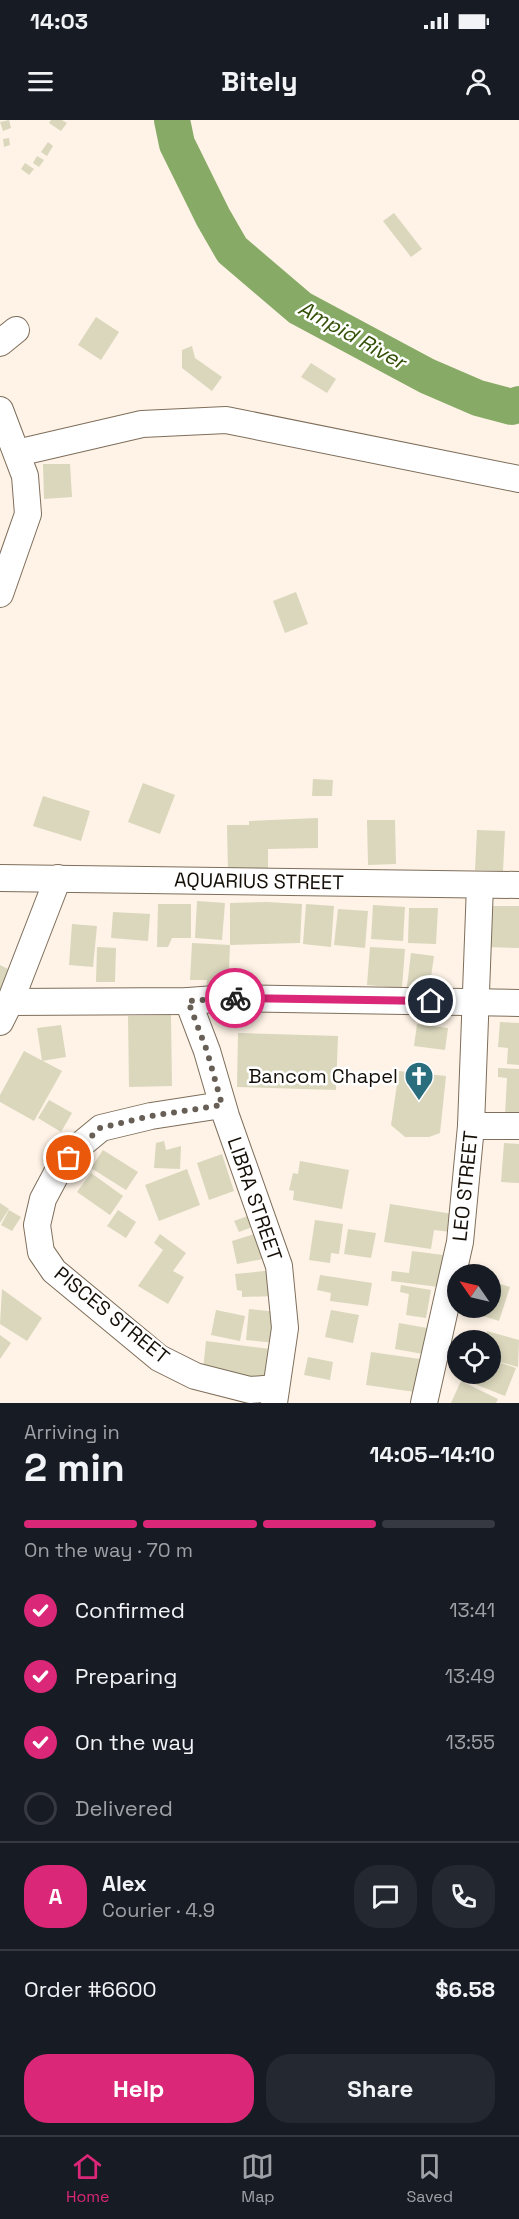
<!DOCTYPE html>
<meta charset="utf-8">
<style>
:root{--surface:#171b24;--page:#242831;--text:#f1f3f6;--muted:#9ea1a6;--line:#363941;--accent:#db2777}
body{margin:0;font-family:"Space Grotesk",sans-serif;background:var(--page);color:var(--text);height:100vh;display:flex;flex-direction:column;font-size:22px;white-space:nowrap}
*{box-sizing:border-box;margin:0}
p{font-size:20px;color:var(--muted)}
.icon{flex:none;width:33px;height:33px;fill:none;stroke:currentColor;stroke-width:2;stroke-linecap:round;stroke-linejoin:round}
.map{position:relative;height:1283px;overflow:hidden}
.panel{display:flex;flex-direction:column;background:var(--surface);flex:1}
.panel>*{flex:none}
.needle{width:39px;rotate:304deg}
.buttons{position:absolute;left:447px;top:1144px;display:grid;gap:12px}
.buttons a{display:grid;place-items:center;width:54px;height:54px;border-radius:50%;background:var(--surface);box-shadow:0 3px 9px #0003;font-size:30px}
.pin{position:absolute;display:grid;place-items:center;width:51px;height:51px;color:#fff;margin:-26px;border:3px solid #fff;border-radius:50%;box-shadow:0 2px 6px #0007}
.courier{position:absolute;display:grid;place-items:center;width:60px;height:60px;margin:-30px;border:4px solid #db2777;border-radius:50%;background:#fff;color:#222;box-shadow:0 2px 8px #0007}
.head em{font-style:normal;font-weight:700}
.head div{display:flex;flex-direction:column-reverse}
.head{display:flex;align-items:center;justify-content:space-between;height:102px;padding:0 24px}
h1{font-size:39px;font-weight:700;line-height:45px}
.bar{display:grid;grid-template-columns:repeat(4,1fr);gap:9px 6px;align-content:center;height:72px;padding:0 24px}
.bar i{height:8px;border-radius:4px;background:var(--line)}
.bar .current{background:var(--accent)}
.bar p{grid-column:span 4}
.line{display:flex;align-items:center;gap:15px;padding:0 24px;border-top:2px solid var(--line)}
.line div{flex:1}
.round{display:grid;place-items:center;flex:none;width:63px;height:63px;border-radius:24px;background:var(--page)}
ol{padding:0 24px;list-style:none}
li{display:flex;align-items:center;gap:18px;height:66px}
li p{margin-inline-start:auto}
li .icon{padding:6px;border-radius:50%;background:var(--accent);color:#fff;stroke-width:4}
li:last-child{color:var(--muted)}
li i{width:33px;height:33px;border:3px solid var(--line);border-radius:50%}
.cta{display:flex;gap:12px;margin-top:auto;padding:12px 24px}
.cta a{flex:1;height:69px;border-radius:24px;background:var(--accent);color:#fff;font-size:24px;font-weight:700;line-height:69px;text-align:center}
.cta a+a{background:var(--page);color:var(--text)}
.status{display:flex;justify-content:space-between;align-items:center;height:42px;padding:0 30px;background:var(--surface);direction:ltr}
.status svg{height:16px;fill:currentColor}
header{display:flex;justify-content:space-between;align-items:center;height:78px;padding:0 24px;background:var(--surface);font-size:27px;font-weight:700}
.menu{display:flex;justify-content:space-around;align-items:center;height:84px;border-top:2px solid var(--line);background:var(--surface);font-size:16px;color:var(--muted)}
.menu a{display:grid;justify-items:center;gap:3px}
.menu .current{color:var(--accent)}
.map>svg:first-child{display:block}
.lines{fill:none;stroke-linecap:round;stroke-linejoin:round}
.river{stroke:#88aa67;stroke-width:36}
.building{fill:#dad7bd}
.minor-casing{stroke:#7e6e5b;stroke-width:28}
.minor{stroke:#fff;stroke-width:26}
.done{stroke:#675f56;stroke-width:6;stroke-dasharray:0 10.8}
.route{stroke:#db2777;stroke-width:8}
.labels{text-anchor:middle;stroke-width:5;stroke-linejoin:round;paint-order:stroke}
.street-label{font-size:20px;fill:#150f08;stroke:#fff}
.poi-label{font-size:20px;fill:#150f08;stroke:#fff;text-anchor:end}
.water-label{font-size:21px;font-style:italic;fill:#345207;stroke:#fff}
</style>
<div class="status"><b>14:03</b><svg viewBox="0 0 49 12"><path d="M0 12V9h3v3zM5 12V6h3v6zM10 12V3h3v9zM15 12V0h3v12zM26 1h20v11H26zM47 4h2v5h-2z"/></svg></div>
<header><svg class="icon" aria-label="menu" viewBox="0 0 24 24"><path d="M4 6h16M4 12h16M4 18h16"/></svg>Bitely<svg class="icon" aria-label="person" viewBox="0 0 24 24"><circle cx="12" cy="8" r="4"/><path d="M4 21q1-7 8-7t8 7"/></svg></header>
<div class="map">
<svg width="519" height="1283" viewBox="0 0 519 1283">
<rect width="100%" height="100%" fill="#fef3e6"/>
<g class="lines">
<polyline class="river" points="172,0 177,24 213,97 232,130 300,188 427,256 478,278 512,287 519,284"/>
</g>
<g class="building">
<polygon points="9,0 11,8 3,11 0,2"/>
<polygon points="51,0 62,0 67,3 61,11 49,3"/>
<polygon points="9,18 10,25 4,27 3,19"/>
<polygon points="48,22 53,26 47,36 41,32"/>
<polygon points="37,36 44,40 39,47 33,43"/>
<polygon points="25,43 34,49 29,55 21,49"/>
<polygon points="394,93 422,129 411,137 383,101"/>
<polygon points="96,197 119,212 101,240 78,225"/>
<polygon points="192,226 195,238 222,257 212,271 182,248 182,230"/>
<polygon points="311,243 336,259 327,273 301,257"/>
<polygon points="43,344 70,344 72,377 44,379"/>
<polygon points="296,472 308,504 285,513 273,481"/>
<polygon points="313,659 333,660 332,676 312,676"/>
<polygon points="143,663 175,675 160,714 128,702"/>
<polygon points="43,676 90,691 81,721 33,706"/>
<polygon points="318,698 318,728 268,729 268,754 228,754 227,705 249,705 249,701"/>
<polygon points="367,700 395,700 396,744 368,745"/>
<polygon points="477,710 505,711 503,751 475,750"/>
<polygon points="197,781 225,783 222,820 195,818"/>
<polygon points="267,782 302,784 300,823 230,825 228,874 206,873 207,860 190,860 192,823 230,825 230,783"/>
<polygon points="158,784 191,784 191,818 172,818 168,827 157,827"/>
<polygon points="306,784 334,786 331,827 303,824"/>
<polygon points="373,785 405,787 403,821 371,819"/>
<polygon points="489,786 519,786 519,828 487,827"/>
<polygon points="409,788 438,788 436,824 408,823"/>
<polygon points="338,789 368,791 365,828 334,825"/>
<polygon points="113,792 150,794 148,821 111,818"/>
<polygon points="72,804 97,806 93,847 69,845"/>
<polygon points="97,827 116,828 115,862 96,862"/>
<polygon points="370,827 405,829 402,868 367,865"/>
<polygon points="411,833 434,836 428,878 406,875"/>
<polygon points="0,845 12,851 0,876"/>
<polygon points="171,895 172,966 129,967 128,896"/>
<polygon points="500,902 519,903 519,945 507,944 508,928 498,927"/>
<polygon points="417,904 448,908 445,930 414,926"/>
<polygon points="61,905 66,937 42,941 37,908"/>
<polygon points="238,913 338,916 336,970 237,967"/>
<polygon points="24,931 62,951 34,1001 0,982 0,975"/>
<polygon points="498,948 519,949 519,996 505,995 507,958 498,957"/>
<polygon points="399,951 446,956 440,1013 429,1017 405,1017 391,1005"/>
<polygon points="49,980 72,993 61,1012 38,998"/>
<polygon points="164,1021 166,1030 181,1026 180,1049 154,1048 156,1023"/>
<polygon points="504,1023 519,1024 519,1063 501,1062"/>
<polygon points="103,1030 138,1052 126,1070 91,1048"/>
<polygon points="222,1034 234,1071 209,1080 197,1043"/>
<polygon points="300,1041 349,1050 342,1089 293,1080 294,1071 289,1070 293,1053 298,1054"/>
<polygon points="187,1049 200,1085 159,1101 145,1065"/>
<polygon points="91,1053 123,1076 110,1095 77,1072"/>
<polygon points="0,1083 9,1089 0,1103"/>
<polygon points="390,1084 453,1094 450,1112 434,1110 431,1129 384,1122"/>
<polygon points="9,1090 21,1097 12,1111 1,1105"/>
<polygon points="118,1090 136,1102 126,1118 107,1106"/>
<polygon points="253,1094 258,1105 239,1112 234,1101"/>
<polygon points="315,1100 343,1104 339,1134 331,1133 330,1143 309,1140"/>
<polygon points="348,1109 376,1113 371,1138 344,1134"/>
<polygon points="258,1113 263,1139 237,1144 232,1121"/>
<polygon points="160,1114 186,1133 173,1151 184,1157 168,1184 138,1166 163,1130 154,1123"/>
<polygon points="412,1131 443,1135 439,1167 391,1161 392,1151 409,1153"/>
<polygon points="275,1150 276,1176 242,1177 242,1171 237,1170 235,1154"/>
<polygon points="320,1155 372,1163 368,1186 330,1181 331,1173 317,1170"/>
<polygon points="490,1161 510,1167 499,1201 461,1189 490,1188"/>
<polygon points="401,1165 431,1170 426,1198 406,1195 409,1174 400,1172"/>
<polygon points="2,1169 42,1198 27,1221 0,1204"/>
<polygon points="249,1189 277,1192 274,1223 246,1220"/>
<polygon points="216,1190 245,1196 240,1221 211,1215"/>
<polygon points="331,1190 359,1195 353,1223 325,1217"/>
<polygon points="399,1203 427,1208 423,1234 395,1229"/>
<polygon points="487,1211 519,1220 518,1247 490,1239 490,1221 484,1221"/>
<polygon points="0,1215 11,1223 0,1239"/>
<polygon points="206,1221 270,1229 266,1258 203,1250"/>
<polygon points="371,1232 427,1240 422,1273 366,1265"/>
<polygon points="308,1237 333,1242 330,1260 304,1255"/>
<polygon points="490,1239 516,1248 505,1276 462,1259 464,1254 490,1254"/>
<polygon points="461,1261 498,1279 496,1283 451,1283"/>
</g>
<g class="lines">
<g class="minor-casing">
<g id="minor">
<polyline points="0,223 16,210"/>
<polyline points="0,290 25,356 28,394 0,474"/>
<polyline points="17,333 142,304 226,300 519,359"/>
<polyline points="0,758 519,765"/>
<polyline points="188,881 207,931 226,996 279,1146 285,1208 274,1283"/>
<polyline points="10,882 188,881 229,878 519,883"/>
<polyline points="0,902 10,882 58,758"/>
<polyline points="222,985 151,996 101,1008 78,1027 59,1049 43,1079 37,1105 41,1132 54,1151 159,1238 195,1256 250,1270 276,1268"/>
<polyline points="471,1006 519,1006"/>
<polyline points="424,1283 460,1122 471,1006 480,765"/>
</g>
</g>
<use href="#minor" class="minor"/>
</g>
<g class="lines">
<polyline class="done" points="69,1038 100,1008 151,996 222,985 207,931 188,881 235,878"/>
<polyline class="route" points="235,878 431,881"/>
</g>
<defs>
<g id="church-pin" transform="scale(1.5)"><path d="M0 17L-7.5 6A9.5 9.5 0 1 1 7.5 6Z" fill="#2a6e7e" stroke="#fff"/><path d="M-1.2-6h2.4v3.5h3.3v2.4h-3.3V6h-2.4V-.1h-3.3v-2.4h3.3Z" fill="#fff"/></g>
</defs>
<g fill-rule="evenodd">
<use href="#church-pin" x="419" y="956"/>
</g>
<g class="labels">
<g class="street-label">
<text transform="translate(259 761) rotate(1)" y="7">AQUARIUS STREET</text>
<text transform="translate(465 1066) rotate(-84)" y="7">LEO STREET</text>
<text transform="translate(255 1079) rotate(71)" y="7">LIBRA STREET</text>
<text transform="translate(112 1195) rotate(39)" y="7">PISCES STREET</text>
</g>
<g class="poi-label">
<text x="398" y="963">Bancom Chapel</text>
</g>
<g class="water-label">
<text transform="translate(352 215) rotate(29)" y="7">Ampid River</text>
</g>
</g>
</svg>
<div class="buttons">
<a><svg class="needle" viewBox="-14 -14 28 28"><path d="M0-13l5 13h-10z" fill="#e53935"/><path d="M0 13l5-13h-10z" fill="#9ea1a6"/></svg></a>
<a><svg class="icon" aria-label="locate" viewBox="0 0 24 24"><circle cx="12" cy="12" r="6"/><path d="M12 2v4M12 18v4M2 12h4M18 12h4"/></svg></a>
</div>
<div class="pin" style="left:69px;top:1038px;background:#ea580c"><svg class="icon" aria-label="bag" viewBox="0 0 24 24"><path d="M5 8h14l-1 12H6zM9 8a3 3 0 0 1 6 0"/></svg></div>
<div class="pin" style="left:431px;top:881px;background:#1f2937"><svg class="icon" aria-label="home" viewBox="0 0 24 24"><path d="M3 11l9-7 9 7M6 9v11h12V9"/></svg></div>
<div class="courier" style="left:235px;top:878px"><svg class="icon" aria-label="bike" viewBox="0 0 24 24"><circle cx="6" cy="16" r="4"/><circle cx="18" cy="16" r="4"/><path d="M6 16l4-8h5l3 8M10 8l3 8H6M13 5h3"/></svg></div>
</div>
<section class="panel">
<div class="head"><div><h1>2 min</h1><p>Arriving in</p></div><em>14:05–14:10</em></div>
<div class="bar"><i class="current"></i><i class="current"></i><i class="current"></i><i></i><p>On the way · 70 m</p></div>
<ol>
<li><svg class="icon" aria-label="check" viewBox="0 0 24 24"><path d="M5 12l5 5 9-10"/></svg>Confirmed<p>13:41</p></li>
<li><svg class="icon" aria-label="check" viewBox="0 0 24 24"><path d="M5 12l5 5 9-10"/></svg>Preparing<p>13:49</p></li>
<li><svg class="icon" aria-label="check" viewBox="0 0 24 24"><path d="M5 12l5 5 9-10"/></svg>On the way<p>13:55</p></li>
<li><i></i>Delivered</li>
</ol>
<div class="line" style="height:108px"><b class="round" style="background:var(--accent);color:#fff">A</b><div><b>Alex</b><p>Courier · 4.9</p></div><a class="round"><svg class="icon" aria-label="chat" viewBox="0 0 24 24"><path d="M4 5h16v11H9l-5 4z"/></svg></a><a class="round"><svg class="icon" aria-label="phone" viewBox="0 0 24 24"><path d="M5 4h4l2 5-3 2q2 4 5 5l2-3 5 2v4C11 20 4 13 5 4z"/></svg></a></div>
<div class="line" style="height:78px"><div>Order #6600</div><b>$6.58</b></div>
<div class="cta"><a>Help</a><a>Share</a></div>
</section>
<nav class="menu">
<a class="current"><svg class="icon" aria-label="home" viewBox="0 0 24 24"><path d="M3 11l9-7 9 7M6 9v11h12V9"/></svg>Home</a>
<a><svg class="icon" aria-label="map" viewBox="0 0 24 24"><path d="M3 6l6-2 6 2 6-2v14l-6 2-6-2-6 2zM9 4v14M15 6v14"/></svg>Map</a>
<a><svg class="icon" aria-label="saved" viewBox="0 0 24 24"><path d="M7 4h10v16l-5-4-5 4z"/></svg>Saved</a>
</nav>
